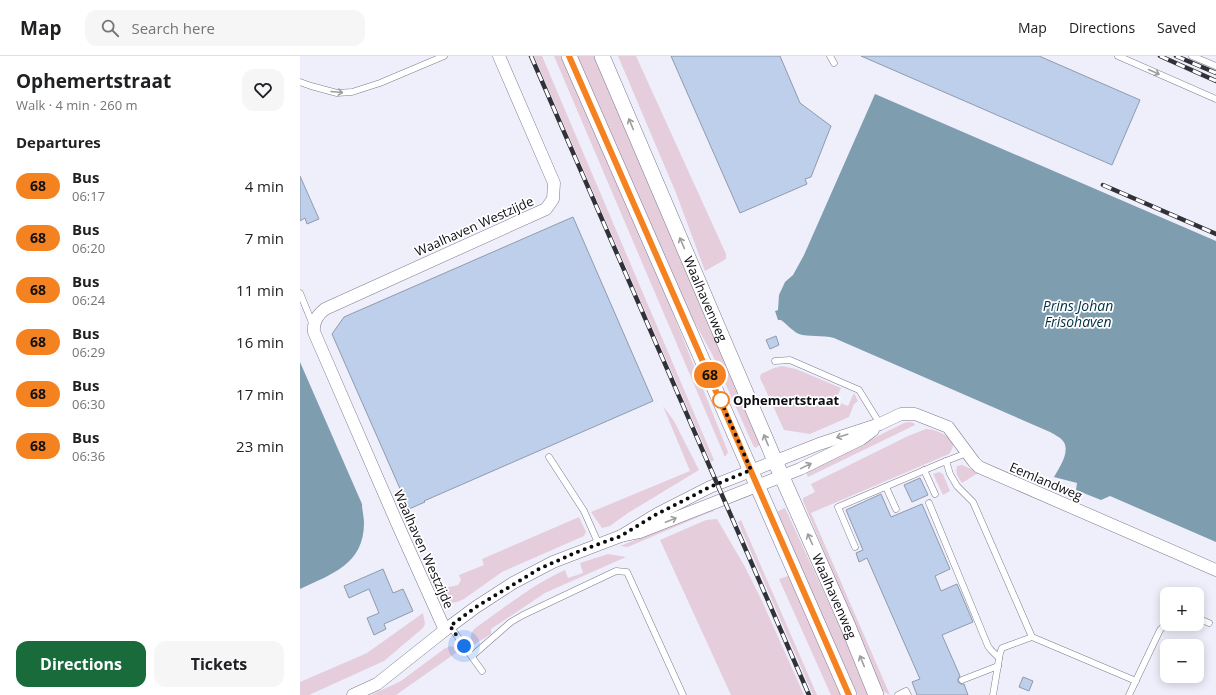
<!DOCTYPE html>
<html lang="en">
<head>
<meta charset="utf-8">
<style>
  body { margin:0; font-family:"Open Sans",sans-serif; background:#f6f6f6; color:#202124; height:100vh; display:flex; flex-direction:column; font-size:15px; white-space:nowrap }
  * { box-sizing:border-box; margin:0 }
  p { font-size:13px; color:#757577 }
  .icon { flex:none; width:22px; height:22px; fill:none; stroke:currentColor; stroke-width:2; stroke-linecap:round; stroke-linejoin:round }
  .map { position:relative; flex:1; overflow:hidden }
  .details { display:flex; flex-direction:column; background:#fff; width:300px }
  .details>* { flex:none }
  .badge { padding:0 8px; border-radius:13px; font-size:14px; line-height:26px }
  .buttons { position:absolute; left:860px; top:531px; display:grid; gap:8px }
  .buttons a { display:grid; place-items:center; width:44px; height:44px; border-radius:8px; background:#fff; box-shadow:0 2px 10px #0003; font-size:20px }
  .you { position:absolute; width:20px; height:20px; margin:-10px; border:3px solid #fff; border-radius:50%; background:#1a73e8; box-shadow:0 0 0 6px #1a73e833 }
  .map>.badge { position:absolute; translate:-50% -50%; box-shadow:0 0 0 2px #fff }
  h2 { padding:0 16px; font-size:15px; line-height:36px }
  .round { display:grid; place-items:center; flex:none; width:42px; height:42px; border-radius:12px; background:#f6f6f6 }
  .head { display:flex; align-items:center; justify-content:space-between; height:68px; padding:0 16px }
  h1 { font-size:19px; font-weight:700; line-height:30px }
  .button { display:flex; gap:8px; margin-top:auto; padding:8px 16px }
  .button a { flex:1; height:46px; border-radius:12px; background:#1a6b3c; color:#fff; font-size:16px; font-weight:700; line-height:46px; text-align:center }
  .button a+a { background:#f6f6f6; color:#202124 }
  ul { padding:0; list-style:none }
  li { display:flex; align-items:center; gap:12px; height:52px; padding:0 16px }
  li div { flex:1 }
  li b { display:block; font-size:15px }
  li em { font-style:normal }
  li .badge { min-width:44px; font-weight:700; text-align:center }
  header { display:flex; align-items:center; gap:24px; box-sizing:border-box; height:56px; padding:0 20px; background:#fff; border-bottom:1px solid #e0e0e0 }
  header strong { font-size:19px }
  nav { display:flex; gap:22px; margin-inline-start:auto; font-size:14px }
  .search { width:280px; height:36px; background:#f6f6f6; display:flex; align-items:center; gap:10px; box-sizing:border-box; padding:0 14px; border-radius:12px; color:#757577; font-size:15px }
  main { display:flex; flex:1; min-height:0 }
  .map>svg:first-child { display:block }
  .green { fill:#e5cddc }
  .water { fill:#7e9daf }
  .building { fill:#bdcfeb; stroke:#8f9aac }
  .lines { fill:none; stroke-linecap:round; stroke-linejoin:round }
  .service-casing { stroke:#7b7b8e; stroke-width:7 }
  .minor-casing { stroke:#7b7b8e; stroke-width:13 }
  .tertiary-casing { stroke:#7b7b8e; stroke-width:16 }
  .service { stroke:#fff; stroke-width:6 }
  .minor { stroke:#fff; stroke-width:12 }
  .tertiary { stroke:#fff; stroke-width:15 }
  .rail-casing { stroke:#313139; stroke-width:4.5 }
  .rail { stroke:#fff; stroke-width:3; stroke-dasharray:9; stroke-linecap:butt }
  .oneway { stroke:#9d9da0 }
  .line-casing { stroke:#fff; stroke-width:9 }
  .line { stroke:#f58220; stroke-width:6 }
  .walk { stroke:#0b0b12; stroke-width:4; stroke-dasharray:0 7.2 }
  .stop-dot { fill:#fff; stroke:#f58220; stroke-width:2 }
  .labels { text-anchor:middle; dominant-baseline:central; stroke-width:3.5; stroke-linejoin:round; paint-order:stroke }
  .street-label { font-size:13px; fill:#0b0b12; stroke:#fff }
  .stop-label { font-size:13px; font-weight:bold; fill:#0b0b12; stroke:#fff; text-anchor:start }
  .water-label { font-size:14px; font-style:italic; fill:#002e42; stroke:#fff }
</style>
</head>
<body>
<header>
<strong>Map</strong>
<div class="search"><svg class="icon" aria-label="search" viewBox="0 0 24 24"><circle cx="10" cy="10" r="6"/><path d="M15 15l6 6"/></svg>Search here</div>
<nav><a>Map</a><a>Directions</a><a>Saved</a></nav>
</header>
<main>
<section class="details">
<div class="head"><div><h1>Ophemertstraat</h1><p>Walk · 4 min · 260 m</p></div><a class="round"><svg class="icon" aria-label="heart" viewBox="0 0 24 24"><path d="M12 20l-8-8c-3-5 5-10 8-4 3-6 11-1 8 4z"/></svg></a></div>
<h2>Departures</h2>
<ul>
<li><span class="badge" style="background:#f58220;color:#111">68</span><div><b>Bus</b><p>06:17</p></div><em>4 min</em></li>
<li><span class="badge" style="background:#f58220;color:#111">68</span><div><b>Bus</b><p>06:20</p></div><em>7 min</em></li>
<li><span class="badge" style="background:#f58220;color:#111">68</span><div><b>Bus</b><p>06:24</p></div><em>11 min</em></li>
<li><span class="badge" style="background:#f58220;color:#111">68</span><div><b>Bus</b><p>06:29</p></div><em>16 min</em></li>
<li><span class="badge" style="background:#f58220;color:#111">68</span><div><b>Bus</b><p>06:30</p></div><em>17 min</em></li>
<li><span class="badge" style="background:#f58220;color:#111">68</span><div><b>Bus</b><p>06:36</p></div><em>23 min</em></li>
</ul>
<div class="button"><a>Directions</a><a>Tickets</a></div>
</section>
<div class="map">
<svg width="916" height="639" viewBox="0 0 916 639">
  <rect width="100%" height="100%" fill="#efeffc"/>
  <g class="green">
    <path d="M234,0H242L414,404L411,406Z"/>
    <path d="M254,0H262L361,227L428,396L425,401Z"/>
    <path d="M277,0H295L395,228L460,389L455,392L453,389L412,298L385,249Z"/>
    <path d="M318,0H336L426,198V203L405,215L376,137Z"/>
    <path d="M482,310L496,313L541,332L535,345L548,350L554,337L558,345L554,348L549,361L510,378L484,374L460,322L461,318L474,312Z"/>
    <path d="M363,350L374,365L399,414L328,457L310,470L302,472L291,456L390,415Z"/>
    <path d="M609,366L614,367L615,369L508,421L506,416L604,367Z"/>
    <path d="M626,373C634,373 651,379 653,389C653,392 651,395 649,398L511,457L590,639L583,635L581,632L503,445V442L515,436L511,428L608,380Z"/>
    <path d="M662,409L916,518V520L678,417L662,427C658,421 655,418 657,410Z"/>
    <path d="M639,416L643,418L650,435L643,439L633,418Z"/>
    <path d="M485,452L550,593L569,639H558L476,456Z"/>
    <path d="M413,453L414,455L403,459L330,490L327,491L320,490Z"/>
    <path d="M279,461L286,476L284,480L202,516L164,543L157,546L151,547L146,546L141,542L136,534L158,529L161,524L159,519L184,509L182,503Z"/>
    <path d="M417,463L445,511L462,545L504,639H431L360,484L406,464Z"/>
    <path d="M441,464L517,639H513L438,466Z"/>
    <path d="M308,498L326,501L245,537L191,573V578L175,588L172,589C170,582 170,579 174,573C204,552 232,529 265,514L268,522L283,517L280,507Z"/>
    <path d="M491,519L544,639H531L479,523Z"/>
    <path d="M123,557L125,568L123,572L84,605L9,639H0V626L67,597Z"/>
    <path d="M150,590L154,591L160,594L96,639H71L101,625L144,593Z"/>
  </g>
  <g class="water">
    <path d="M575,38L916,185V486L810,440L801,444L776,434L777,427L754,421C759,412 771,395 763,385C760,381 755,379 750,376L534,282C523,279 508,281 499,278C492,275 487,268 481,264H478L475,255L478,254L479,239L485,226L493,219L504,199Z"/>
    <path d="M0,306L62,448C62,454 64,461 64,467C64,508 32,518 0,533Z"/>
  </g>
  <g class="building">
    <path d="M371,0H480L500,47L531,70L511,121L505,123L507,128L440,157Z"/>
    <path d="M561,0H739L840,44L812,109Z"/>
    <path d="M0,120L19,163L7,168L5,162L0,165Z"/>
    <path d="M273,161L353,345L124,445L125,446L109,453L32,278L44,261Z"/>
    <path d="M476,280L479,289L470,293L466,284Z"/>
    <path d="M620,422L628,439L612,446L604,429Z"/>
    <path d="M581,438L591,461L622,448L650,513L635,520L641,535L657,528L673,566L642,579L660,620L658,623V626L661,628H664L668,639H617L612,626L620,623L567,502L559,506L556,497L563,494L546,454Z"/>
    <path d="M83,513L93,537L103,533L113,555L84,568L86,573L74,579L67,562L79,557L69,533L49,542L44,530Z"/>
    <path d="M723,621L733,625L729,635L719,631Z"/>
  </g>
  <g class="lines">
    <defs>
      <g id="service">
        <path d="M530,0L534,7"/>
        <path d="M818,0L916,43"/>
        <path d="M892,0L916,10"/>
        <path d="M0,26L11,30L37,37L52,36L80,27L144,0"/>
        <path d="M0,237L13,269"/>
        <path d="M475,305L490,304L559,334L580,368"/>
        <path d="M667,397L646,405L650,418L657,430L673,446L732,581"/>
        <path d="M249,401L284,455L299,489"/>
        <path d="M624,414L635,438"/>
        <path d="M586,431L596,453"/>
        <path d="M629,447L688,590L691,594L699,602"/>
        <path d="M555,491L538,451L646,405"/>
        <path d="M897,562L909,567"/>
        <path d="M150,570L182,615"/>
        <path d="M172,600L211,566L223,559L316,515L327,516L383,639"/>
        <path d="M662,624L698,610"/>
        <path d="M598,639L606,635L608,639"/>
        <path d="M693,639L700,597L702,592L732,581L836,625"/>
        <path d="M829,639L860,574L867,567"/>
      </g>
      <g id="minor">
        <path d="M321,480L357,458L410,431L519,388L580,368L601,358H615L648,371L674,406L679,411L916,514"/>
        <path d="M145,574L97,467L14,276C13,266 17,259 25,253L246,153L253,143L254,127L199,0"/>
        <path d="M53,639L77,628L145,574L176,551L213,527L253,506L321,480L340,476L500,413L561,383L573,374"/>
      </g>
      <g id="tertiary">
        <path d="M269,0L549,639"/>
        <path id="s1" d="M302,0L475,405L548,570L576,639"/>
      </g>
    </defs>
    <use href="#service" class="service-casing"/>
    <use href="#minor" class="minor-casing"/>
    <use href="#tertiary" class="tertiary-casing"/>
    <use href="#service" class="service"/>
    <use href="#minor" class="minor"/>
    <use href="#tertiary" class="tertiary"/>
    <defs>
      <g id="rail">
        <path d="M231,0L509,639"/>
        <path d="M860,0L916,25"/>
        <path d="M876,0L916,17"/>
        <path d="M803,129L916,178"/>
      </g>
    </defs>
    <use href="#rail" class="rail-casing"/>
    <use href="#rail" class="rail"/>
  </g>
  <defs><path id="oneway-shaft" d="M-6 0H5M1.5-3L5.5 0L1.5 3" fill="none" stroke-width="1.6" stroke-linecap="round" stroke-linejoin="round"/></defs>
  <g class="oneway">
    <use href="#oneway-shaft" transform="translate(854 16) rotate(24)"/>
    <use href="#oneway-shaft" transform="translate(37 36) rotate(5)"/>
    <use href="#oneway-shaft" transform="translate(331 68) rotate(-113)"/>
    <use href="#oneway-shaft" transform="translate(382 187) rotate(-113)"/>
    <use href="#oneway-shaft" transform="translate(542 380) rotate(163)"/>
    <use href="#oneway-shaft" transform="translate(466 384) rotate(-113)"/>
    <use href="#oneway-shaft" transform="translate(506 410) rotate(-26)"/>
    <use href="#oneway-shaft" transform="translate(371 464) rotate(-22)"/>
    <use href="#oneway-shaft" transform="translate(510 483) rotate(-114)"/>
    <use href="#oneway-shaft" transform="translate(562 605) rotate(-112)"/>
  </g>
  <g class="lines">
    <defs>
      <path id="line" d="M269,0L549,639"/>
    </defs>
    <use href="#line" class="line-casing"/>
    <use href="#line" class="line"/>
    <path class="walk" d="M164,590L150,570L176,551L239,513L277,496L321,480L357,458L410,431L451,414L420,343L421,344"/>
  </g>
  <circle class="stop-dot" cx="421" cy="344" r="8"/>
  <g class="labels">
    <g class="street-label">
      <text transform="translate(174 170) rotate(-24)">Waalhaven Westzijde</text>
      <text stroke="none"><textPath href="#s1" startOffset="264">Waalhavenweg</textPath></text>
      <text transform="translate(746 425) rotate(23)">Eemlandweg</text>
      <text transform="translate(124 493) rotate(66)">Waalhaven Westzijde</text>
      <text stroke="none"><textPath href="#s1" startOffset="588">Waalhavenweg</textPath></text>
    </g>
    <g class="stop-label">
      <text x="433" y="344">Ophemertstraat</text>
    </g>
    <g class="water-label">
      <text x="778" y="249">Prins Johan<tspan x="778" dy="16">Frisohaven</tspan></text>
    </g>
  </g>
</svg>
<div class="buttons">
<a>+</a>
<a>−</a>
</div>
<div class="you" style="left:164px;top:590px"></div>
<b class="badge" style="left:410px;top:319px;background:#f58220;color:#111">68</b>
</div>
</main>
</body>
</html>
